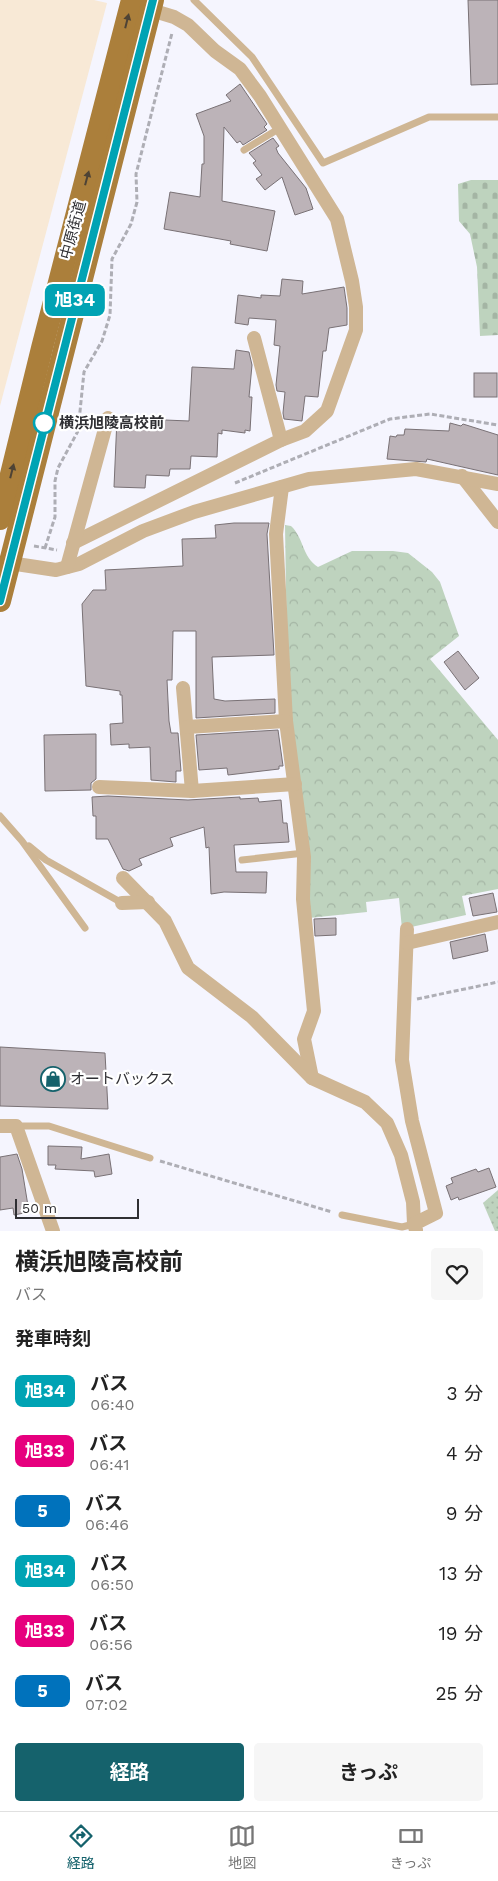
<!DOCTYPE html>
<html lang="ja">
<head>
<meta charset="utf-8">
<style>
  body { margin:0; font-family:"Work Sans","Noto Sans JP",sans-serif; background:#f6f6f6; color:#222; height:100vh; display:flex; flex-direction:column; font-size:19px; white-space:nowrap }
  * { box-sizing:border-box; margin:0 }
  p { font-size:16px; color:#767676 }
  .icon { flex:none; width:28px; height:28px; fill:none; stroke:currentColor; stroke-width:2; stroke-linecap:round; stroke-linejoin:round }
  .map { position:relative; height:1231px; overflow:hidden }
  .side { display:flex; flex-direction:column; background:#fff; flex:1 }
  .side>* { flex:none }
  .badge { padding:0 10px; border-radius:8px; font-size:18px; line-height:32px }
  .scale { position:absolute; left:15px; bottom:12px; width:124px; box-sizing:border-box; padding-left:5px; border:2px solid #2f2f33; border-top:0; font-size:14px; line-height:18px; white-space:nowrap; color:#2f2f33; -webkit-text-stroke:4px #fff; paint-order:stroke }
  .map>.badge { position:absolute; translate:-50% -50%; box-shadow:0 0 0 2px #fff }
  h2 { padding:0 15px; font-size:19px; line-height:45px }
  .round { display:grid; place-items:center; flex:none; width:52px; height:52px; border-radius:5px; background:#f6f6f6 }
  .head { display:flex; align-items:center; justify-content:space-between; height:85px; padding:0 15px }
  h1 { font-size:24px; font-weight:700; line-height:38px }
  .button { display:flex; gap:10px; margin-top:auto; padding:10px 15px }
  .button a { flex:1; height:58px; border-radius:5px; background:#15626c; color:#fff; font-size:20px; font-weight:700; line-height:58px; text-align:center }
  .button a+a { background:#f6f6f6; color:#222 }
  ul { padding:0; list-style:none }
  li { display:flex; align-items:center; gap:15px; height:60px; padding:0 15px }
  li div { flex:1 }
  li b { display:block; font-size:19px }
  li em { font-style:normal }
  li .badge { min-width:55px; font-weight:700; text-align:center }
  .tabs { display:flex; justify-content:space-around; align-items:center; height:70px; border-top:1px solid #e0e0e0; background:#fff; font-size:14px; color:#767676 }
  .tabs a { display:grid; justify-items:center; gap:2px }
  .tabs .selected { color:#15626c }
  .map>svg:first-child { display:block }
  .education { fill:#f8e9d6 }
  .grass { fill:url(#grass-dots) }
  .forest { fill:url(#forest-crowns) }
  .cemetery { fill:url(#cemetery-stones) }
  .building { fill:#bcb3b8; stroke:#797175 }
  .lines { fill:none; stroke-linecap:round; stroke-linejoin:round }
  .path { stroke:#aeaeb5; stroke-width:3; stroke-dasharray:5 2.5; stroke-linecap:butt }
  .lane { stroke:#cfb694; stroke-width:7 }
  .street { stroke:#cfb694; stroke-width:14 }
  .primary { stroke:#ab7f3b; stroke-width:22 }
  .oneway { fill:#4e4335 }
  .line-casing { stroke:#fff; stroke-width:11 }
  .line { stroke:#00a3b4; stroke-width:8 }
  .stop-dot { fill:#fff; stroke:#00a3b4; stroke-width:2.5 }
  .labels { text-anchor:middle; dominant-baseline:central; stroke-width:4.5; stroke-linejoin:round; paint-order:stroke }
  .street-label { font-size:15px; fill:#2f2f33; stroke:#fff }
  .stop-label { font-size:15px; font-weight:bold; fill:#2f2f33; stroke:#fff; text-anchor:start }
  .poi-label { font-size:15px; fill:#2f2f33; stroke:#fff; text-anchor:start }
</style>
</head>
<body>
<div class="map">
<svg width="498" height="1231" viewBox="0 0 498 1231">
  <defs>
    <pattern id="grass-dots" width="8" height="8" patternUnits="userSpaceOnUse" patternTransform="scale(1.25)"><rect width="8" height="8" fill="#bed3be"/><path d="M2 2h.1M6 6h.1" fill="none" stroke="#a4b5a4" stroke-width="1.8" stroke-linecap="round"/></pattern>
    <pattern id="forest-crowns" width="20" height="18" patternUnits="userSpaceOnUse" patternTransform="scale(1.25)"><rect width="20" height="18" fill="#bed3be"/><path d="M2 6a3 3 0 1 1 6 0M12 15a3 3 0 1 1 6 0" fill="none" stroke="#a4b5a4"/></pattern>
    <pattern id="cemetery-stones" width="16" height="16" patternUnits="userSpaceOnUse" patternTransform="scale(1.25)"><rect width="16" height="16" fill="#bed3be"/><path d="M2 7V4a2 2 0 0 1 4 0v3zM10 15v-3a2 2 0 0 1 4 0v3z" fill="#a4b5a4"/></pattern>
  </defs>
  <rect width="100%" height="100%" fill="#f5f5fe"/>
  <path class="education" d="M0,0H94L107,3L0,406Z"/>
  <path class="grass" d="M498,1190V1231H495L483,1203Z"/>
  <path class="forest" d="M285,525L291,526C304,538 302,557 318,567L352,551H393L408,553L432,572L440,582L459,636L430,659L498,740V889L462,896L466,915L402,929L399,898L366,902L367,912L309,918L288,721Z"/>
  <path class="cemetery" d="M471,180H498V335L480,336L477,267L470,234L459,221L458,184Z"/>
  <g class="building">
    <path d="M468,0H498V84L471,85Z"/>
    <path d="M240,84L267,124L264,127L267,130L243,145L240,141L237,143L224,127L222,201L275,211L267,251L230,244L231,241L164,229L170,192L200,197L202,164H204V136L196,114L231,101L226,95Z"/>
    <path d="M273,138L279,146L276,148L278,153L306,188L313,209L295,215L282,177L265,190L256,179L262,175L253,163L256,161L249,153Z"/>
    <path d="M282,279L303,281L302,294L344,287L347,308V325L329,328L326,351H323L318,397L305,396L302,421L284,419L283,413L285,392L277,391L276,385L280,346L274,345L276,320L249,318L248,325L235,323L238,295L261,298V295L280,296Z"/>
    <path d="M236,350L249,352L252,365L249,397H252L250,431L245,430V433L222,430V434L218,433L217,457L191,456L190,469H170L169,476L146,475L145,488L114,487L117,418L189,421L192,367L234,369Z"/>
    <rect x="474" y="373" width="23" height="24"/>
    <path d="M450,423L461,426L463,424L498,435V475L427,459L426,462L387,459L390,436L396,437L397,435H404L405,429L449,431Z"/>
    <path d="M234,523H269L267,534L274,655L212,657L214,699L225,701L275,699V713L196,718V631H173L172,680H167L169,721L171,733H178L181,771H176V782L151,780L150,747L129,748V744L111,745L110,724L123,723L122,695H120V691L86,686L82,604L93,590H106L105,570L183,566L182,539L216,538L215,525Z"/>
    <path d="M458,651L479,678L465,690L444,662Z"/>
    <path d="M278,730L283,766H279V769L228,775L227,768L199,770L196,735Z"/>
    <path d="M96,734V779L91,783V790L45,791L44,735Z"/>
    <path d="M108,796L188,800L240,797V799L258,798L259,802L281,800L283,823H287L289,842L234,845L236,872H267L266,893L224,892L211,894L209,847L206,848L204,827L170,838L173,846L139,859L142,865L129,871L123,869L108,839H96V816H93L92,797Z"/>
    <path d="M493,893L497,912L473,916L469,898Z"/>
    <path d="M336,918V935L315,936L314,919Z"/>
    <path d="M485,934L488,951L453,959L450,942Z"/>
    <path d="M0,1047L105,1053L108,1109L0,1106Z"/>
    <path d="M48,1146L82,1147L81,1159L109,1154L112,1174L95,1177L94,1171L55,1169L56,1165H48Z"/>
    <path d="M17,1154L22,1169L29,1212L14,1215L13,1208L0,1210V1157Z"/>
    <path d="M489,1168L496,1187L459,1200L458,1197L451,1200L446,1186L453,1183L451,1178L476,1169L478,1172Z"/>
  </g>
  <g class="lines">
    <g class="path">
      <path d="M235,483L390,419L430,414L498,425"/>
      <path d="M34,546L57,550"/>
      <path d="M45,548L55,517V481L58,468L78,431L84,372L102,341L110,315L112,259L131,224L137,202L136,174L172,33"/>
      <path d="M417,999L498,982"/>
      <path d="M160,1161L332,1212"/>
    </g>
    <g class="lane">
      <path d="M194,0L252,57L323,163L429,117H498"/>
      <path d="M244,150L280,128"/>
      <path d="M0,816L22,841L85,928"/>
      <path d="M29,846L46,860L122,903"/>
      <path d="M242,860L304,853"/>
      <path d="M16,1126H49L150,1158"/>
      <path d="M342,1215L402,1227L414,1224"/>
    </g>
    <g class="street">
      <path d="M151,10L174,17L188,25L215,51L240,69L260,96L337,219L352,281L356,307V330L327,411L305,431L281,440"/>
      <path d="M462,476L498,522"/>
      <path d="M282,487L276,534L286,721L304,857L303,899L314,1011L304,1039L312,1078"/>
      <path d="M73,543L281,440L254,338"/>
      <path d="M3,562L56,570L79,564L143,531L194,512L309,479L416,469L498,484"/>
      <path d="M67,567L108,418"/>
      <path d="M183,688L192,791"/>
      <path d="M187,727L286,721"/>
      <path d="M99,787L192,791L295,784"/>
      <path d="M123,878L165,921L188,968L252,1017L312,1078L365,1102L387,1123L401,1155L413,1202L414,1224"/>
      <path d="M122,903L148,902"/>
      <path d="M407,929L402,1060L412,1121L436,1213L414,1224L416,1230"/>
      <path d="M407,943L498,922"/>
      <path d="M0,1126H16L53,1231"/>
    </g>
    <g class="primary">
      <path d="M0,519L42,348L132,0"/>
      <path d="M0,601L153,0"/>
    </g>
  </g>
  <defs><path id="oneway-solid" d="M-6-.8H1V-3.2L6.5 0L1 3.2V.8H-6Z" transform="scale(1.25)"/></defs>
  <g class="oneway">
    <use href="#oneway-solid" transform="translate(127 21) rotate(-76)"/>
    <use href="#oneway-solid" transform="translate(87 178) rotate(-75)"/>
    <use href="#oneway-solid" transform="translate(12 471) rotate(-76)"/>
  </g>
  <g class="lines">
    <defs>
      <path id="line" d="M0,601L153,0"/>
    </defs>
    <use href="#line" class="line-casing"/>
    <use href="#line" class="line"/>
  </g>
  <defs>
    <symbol id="shop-ring" viewBox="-11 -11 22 22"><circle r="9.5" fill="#fff" stroke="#15626c" stroke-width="1.5"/><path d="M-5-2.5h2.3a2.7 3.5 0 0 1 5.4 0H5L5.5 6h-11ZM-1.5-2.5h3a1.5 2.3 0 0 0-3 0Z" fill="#15626c"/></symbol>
  </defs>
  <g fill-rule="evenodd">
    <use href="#shop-ring" x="39" y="1065" width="28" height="28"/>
  </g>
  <circle class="stop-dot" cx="44" cy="423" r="10"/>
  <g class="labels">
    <g class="street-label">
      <text transform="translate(73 230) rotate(-75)">中原街道</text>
    </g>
    <g class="stop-label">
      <text x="59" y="423">横浜旭陵高校前</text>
    </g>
    <g class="poi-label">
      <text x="70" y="1079">オートバックス</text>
    </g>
  </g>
</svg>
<div class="scale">50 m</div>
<b class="badge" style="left:75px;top:300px;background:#00a3b4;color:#fff">旭34</b>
</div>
<section class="side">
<div class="head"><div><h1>横浜旭陵高校前</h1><p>バス</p></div><a class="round"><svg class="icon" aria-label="heart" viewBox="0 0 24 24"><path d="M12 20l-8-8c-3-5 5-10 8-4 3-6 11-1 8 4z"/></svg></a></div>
<h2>発車時刻</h2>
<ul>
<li><span class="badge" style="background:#00a3b4;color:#fff">旭34</span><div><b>バス</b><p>06:40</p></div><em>3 分</em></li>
<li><span class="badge" style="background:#e6007e;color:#fff">旭33</span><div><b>バス</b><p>06:41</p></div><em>4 分</em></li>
<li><span class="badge" style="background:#0072bc;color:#fff">5</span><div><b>バス</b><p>06:46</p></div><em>9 分</em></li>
<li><span class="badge" style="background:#00a3b4;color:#fff">旭34</span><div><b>バス</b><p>06:50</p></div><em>13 分</em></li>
<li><span class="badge" style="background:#e6007e;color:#fff">旭33</span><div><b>バス</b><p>06:56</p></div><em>19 分</em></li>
<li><span class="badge" style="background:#0072bc;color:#fff">5</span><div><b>バス</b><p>07:02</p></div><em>25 分</em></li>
</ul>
<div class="button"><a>経路</a><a>きっぷ</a></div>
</section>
<nav class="tabs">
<a class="selected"><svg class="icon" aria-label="directions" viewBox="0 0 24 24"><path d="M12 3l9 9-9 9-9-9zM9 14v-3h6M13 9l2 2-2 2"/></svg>経路</a>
<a><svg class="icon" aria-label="map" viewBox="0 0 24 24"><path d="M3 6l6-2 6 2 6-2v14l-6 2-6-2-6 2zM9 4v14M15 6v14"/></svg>地図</a>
<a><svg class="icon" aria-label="tickets" viewBox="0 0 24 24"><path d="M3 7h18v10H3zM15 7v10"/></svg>きっぷ</a>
</nav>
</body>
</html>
